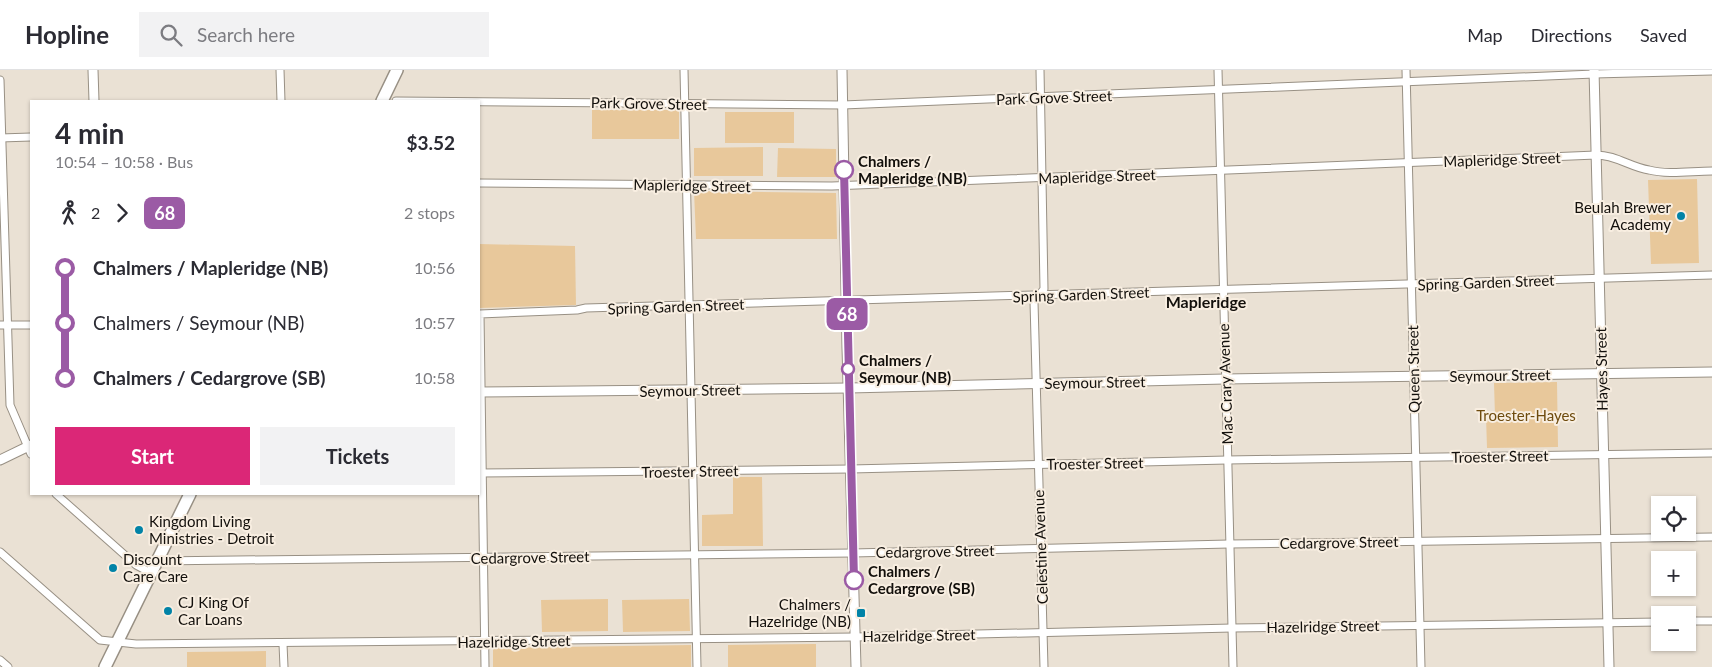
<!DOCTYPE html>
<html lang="en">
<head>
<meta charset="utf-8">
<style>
  body { margin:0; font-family:Lato,sans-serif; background:#f2f2f3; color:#2b2b33; height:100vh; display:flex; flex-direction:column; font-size:19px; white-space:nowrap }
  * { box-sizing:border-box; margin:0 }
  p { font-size:16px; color:#7c7c81 }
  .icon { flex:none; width:28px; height:28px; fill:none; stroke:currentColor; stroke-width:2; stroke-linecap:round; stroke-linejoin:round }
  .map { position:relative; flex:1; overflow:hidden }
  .side { position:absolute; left:30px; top:30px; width:450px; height:395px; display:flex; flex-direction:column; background:#fff; border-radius:0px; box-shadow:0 1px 4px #0004 }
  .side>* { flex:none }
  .badge { padding:0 10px; border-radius:8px; font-size:18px; line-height:32px }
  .tools { position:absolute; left:1651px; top:426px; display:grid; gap:10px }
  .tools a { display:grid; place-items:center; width:45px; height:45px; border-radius:0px; background:#fff; box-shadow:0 1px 4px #0004; font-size:25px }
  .map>.badge { position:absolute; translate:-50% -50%; box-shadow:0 0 0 2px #fff }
  .legs { display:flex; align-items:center; gap:8px; height:55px; padding:0 25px; font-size:16px }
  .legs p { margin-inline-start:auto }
  .head { display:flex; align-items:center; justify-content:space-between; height:85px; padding:0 25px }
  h1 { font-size:28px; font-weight:700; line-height:38px }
  .button { display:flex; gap:10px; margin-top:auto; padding:10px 25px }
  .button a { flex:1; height:58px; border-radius:0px; background:#db2777; color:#fff; font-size:20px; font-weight:700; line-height:58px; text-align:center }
  .button a+a { background:#f2f2f3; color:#2b2b33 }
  ul { padding:0 25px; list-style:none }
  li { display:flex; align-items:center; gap:18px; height:55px; font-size:19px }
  li i { display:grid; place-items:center; width:8px; height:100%; margin:0 6px; background:currentColor }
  li i::after { content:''; width:12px; height:12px; margin:-6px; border:4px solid; border-radius:50%; background:#fff }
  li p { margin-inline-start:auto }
  li:first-child i { background:linear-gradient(#0000 50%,currentColor 0) }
  li:last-child i { background:linear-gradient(currentColor 50%,#0000 0) }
  header { display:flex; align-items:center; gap:30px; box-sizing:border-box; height:70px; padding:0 25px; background:#fff; border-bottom:1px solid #e1e1e2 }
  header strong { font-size:24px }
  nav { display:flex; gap:28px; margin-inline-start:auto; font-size:18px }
  .search { width:350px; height:45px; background:#f2f2f3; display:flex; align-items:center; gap:12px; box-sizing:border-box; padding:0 18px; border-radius:0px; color:#7c7c81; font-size:19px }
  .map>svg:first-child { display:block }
  .green { fill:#e8c89b }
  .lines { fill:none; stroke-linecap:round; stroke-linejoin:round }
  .minor-casing { stroke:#989084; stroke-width:9 }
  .tertiary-casing { stroke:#989084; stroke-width:11 }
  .primary-casing { stroke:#989084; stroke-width:14 }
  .minor { stroke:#fff; stroke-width:7 }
  .tertiary { stroke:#fff; stroke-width:9 }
  .primary { stroke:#fff; stroke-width:11 }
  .line-1-casing { stroke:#fff; stroke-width:11 }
  .line-1 { stroke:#9b5ba5; stroke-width:8 }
  .stop-1-dot { fill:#fff; stroke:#9b5ba5; stroke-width:2.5 }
  .poi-dot { fill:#0183a7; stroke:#f8eee1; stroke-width:2 }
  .labels { text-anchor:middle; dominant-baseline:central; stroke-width:4; stroke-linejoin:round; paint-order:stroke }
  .street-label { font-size:15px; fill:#13100c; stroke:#f8eee1 }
  .stop-label { font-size:15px; font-weight:bold; fill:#13100c; stroke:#f8eee1; text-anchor:start }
  .poi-label { font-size:15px; fill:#13100c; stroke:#f8eee1; text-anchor:start }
  .park-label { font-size:15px; fill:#6e4b0e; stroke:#f8eee1 }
  .neighbourhood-label { font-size:16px; font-weight:bold; fill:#13100c; stroke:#f8eee1 }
</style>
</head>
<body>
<header>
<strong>Hopline</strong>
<div class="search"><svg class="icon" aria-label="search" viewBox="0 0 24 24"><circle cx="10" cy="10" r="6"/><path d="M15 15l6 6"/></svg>Search here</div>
<nav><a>Map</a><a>Directions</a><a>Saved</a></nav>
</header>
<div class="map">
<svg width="1712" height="597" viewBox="0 0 1712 597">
  <rect width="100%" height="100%" fill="#eae1d4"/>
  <g class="green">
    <rect x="592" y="40" width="87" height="29"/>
    <rect x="725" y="42" width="69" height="31"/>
    <path d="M763,77V106H694V78Z"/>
    <path d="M778,78L836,79V107H777Z"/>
    <path d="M1697,109L1699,193L1651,194L1648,110Z"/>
    <path d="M694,121L836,123L837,169H696Z"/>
    <path d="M479,174L575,176L576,235L479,238Z"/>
    <path d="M1557,312L1558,377L1487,378L1486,346H1495L1494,313Z"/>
    <path d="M733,407H762L763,476H702V445L733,444Z"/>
    <path d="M608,529V561L542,562L541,530Z"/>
    <path d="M689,529L690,561L623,562L622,530Z"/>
    <path d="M816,574V597H728V575Z"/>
    <path d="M691,575V597H493V579L495,578Z"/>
    <path d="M266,581V597H187V582Z"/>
  </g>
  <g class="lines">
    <defs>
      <g id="minor">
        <path d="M280,0L281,31"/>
        <path d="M684,0L697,597"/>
        <path d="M1040,0L1044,219L1034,232L1044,597"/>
        <path d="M1218,0L1233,597"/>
        <path d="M1406,0L1421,597"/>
        <path d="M0,10L10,335L31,384"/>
        <path d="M396,31L843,35L1594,4L1712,1"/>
        <path d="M0,68L31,67"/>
        <path d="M479,113L832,116L1596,85C1616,85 1630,97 1649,100C1669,105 1691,101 1712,101"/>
        <path d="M0,255H31"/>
        <path d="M479,403L851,399L1227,390L1712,383"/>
        <path d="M56,424L136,495L151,503"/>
        <path d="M0,482L100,570L136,574L855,567L1232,558L1660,552"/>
        <path d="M157,491L853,483L1229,474L1712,467"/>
        <path d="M1688,551H1712"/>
        <path d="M283,574L284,597"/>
        <path d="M0,590L8,597"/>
        <path d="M485,597L480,244L577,240L586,238L1712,205"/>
      </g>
      <g id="tertiary">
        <path d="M93,0L94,31"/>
        <path d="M842,0L847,278L856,597"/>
        <path d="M1594,0L1609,597"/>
        <path d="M479,322L849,318L1225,309L1712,302"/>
        <path d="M0,390L31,375"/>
      </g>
      <g id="primary">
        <path d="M382,31L397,0"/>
        <path d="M105,597L190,424"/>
      </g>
    </defs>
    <use href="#minor" class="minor-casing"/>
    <use href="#tertiary" class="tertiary-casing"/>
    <use href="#primary" class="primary-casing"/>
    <use href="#minor" class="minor"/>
    <use href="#tertiary" class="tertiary"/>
    <use href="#primary" class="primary"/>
  </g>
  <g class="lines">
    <defs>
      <path id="line-1" d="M844,100L854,510"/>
    </defs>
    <use href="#line-1" class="line-1-casing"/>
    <use href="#line-1" class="line-1"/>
  </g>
  <g class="stop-1-dot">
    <circle cx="844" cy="100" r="9"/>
    <circle cx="848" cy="299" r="6"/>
    <circle cx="854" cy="510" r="9"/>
  </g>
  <g class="poi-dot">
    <circle cx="1681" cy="146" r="5"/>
    <circle cx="139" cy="460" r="5"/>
    <circle cx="113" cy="498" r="5"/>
    <circle cx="168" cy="541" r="5"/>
    <rect x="856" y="538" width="10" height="10" rx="2.5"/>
  </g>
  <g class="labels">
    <g class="street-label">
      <text transform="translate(1054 27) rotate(-2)">Park Grove Street</text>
      <text transform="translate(649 33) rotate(1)">Park Grove Street</text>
      <text transform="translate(1502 89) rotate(-2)">Mapleridge Street</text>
      <text transform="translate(1097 106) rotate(-2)">Mapleridge Street</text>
      <text transform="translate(692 115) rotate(1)">Mapleridge Street</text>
      <text transform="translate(1486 212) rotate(-2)">Spring Garden Street</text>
      <text transform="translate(1081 224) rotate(-2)">Spring Garden Street</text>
      <text transform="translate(676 236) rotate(-2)">Spring Garden Street</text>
      <text transform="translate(1413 299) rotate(-91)">Queen Street</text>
      <text transform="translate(1601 299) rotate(-91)">Hayes Street</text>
      <text transform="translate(1500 305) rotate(-1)">Seymour Street</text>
      <text transform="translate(1095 312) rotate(-1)">Seymour Street</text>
      <text transform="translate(1225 314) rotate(-92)">Mac Crary Avenue</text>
      <text transform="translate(690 320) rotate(-1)">Seymour Street</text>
      <text transform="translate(1500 386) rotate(-1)">Troester Street</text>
      <text transform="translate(1095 393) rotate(-1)">Troester Street</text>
      <text transform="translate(690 401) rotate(-1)">Troester Street</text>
      <text transform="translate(1339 472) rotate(-1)">Cedargrove Street</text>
      <text transform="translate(1040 477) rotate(-92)">Celestine Avenue</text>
      <text transform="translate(935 481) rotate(-1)">Cedargrove Street</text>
      <text transform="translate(530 487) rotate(-1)">Cedargrove Street</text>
      <text transform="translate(1323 556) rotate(-1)">Hazelridge Street</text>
      <text transform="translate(919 565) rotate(-1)">Hazelridge Street</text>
      <text transform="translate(514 571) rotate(-1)">Hazelridge Street</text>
    </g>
    <g class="stop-label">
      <text x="858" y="91">Chalmers /<tspan x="858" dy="17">Mapleridge (NB)</tspan></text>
      <text x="859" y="290">Chalmers /<tspan x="859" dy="17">Seymour (NB)</tspan></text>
      <text x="868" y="501">Chalmers /<tspan x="868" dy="17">Cedargrove (SB)</tspan></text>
    </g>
    <g class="poi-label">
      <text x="1671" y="137" text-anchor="end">Beulah Brewer<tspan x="1671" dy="17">Academy</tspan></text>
      <text x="149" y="451">Kingdom Living<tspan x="149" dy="17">Ministries - Detroit</tspan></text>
      <text x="123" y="489">Discount<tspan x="123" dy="17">Care Care</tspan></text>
      <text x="178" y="532">CJ King Of<tspan x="178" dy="17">Car Loans</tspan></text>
      <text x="851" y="534" text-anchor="end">Chalmers /<tspan x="851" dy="17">Hazelridge (NB)</tspan></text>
    </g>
    <g class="park-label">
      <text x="1526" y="345">Troester-Hayes</text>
    </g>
    <g class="neighbourhood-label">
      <text x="1206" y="231">Mapleridge</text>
    </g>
  </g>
</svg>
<div class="tools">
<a><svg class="icon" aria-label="locate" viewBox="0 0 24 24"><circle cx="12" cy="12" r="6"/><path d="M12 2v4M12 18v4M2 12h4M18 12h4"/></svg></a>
<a>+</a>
<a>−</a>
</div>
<b class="badge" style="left:847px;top:244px;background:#9b5ba5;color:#fff">68</b>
<section class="side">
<div class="head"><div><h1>4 min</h1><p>10:54 – 10:58 · Bus</p></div><b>$3.52</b></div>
<div class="legs"><svg class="icon" aria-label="walk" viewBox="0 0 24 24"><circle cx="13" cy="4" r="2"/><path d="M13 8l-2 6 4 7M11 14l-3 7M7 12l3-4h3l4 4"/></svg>2<svg class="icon" aria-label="forward" viewBox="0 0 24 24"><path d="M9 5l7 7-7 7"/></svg><b class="badge" style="background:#9b5ba5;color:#fff">68</b><p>2 stops</p></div>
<ul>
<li><i style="color:#9b5ba5"></i><b>Chalmers / Mapleridge (NB)</b><p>10:56</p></li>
<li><i style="color:#9b5ba5"></i><span>Chalmers / Seymour (NB)</span><p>10:57</p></li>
<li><i style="color:#9b5ba5"></i><b>Chalmers / Cedargrove (SB)</b><p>10:58</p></li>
</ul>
<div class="button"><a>Start</a><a>Tickets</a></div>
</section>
</div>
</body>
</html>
